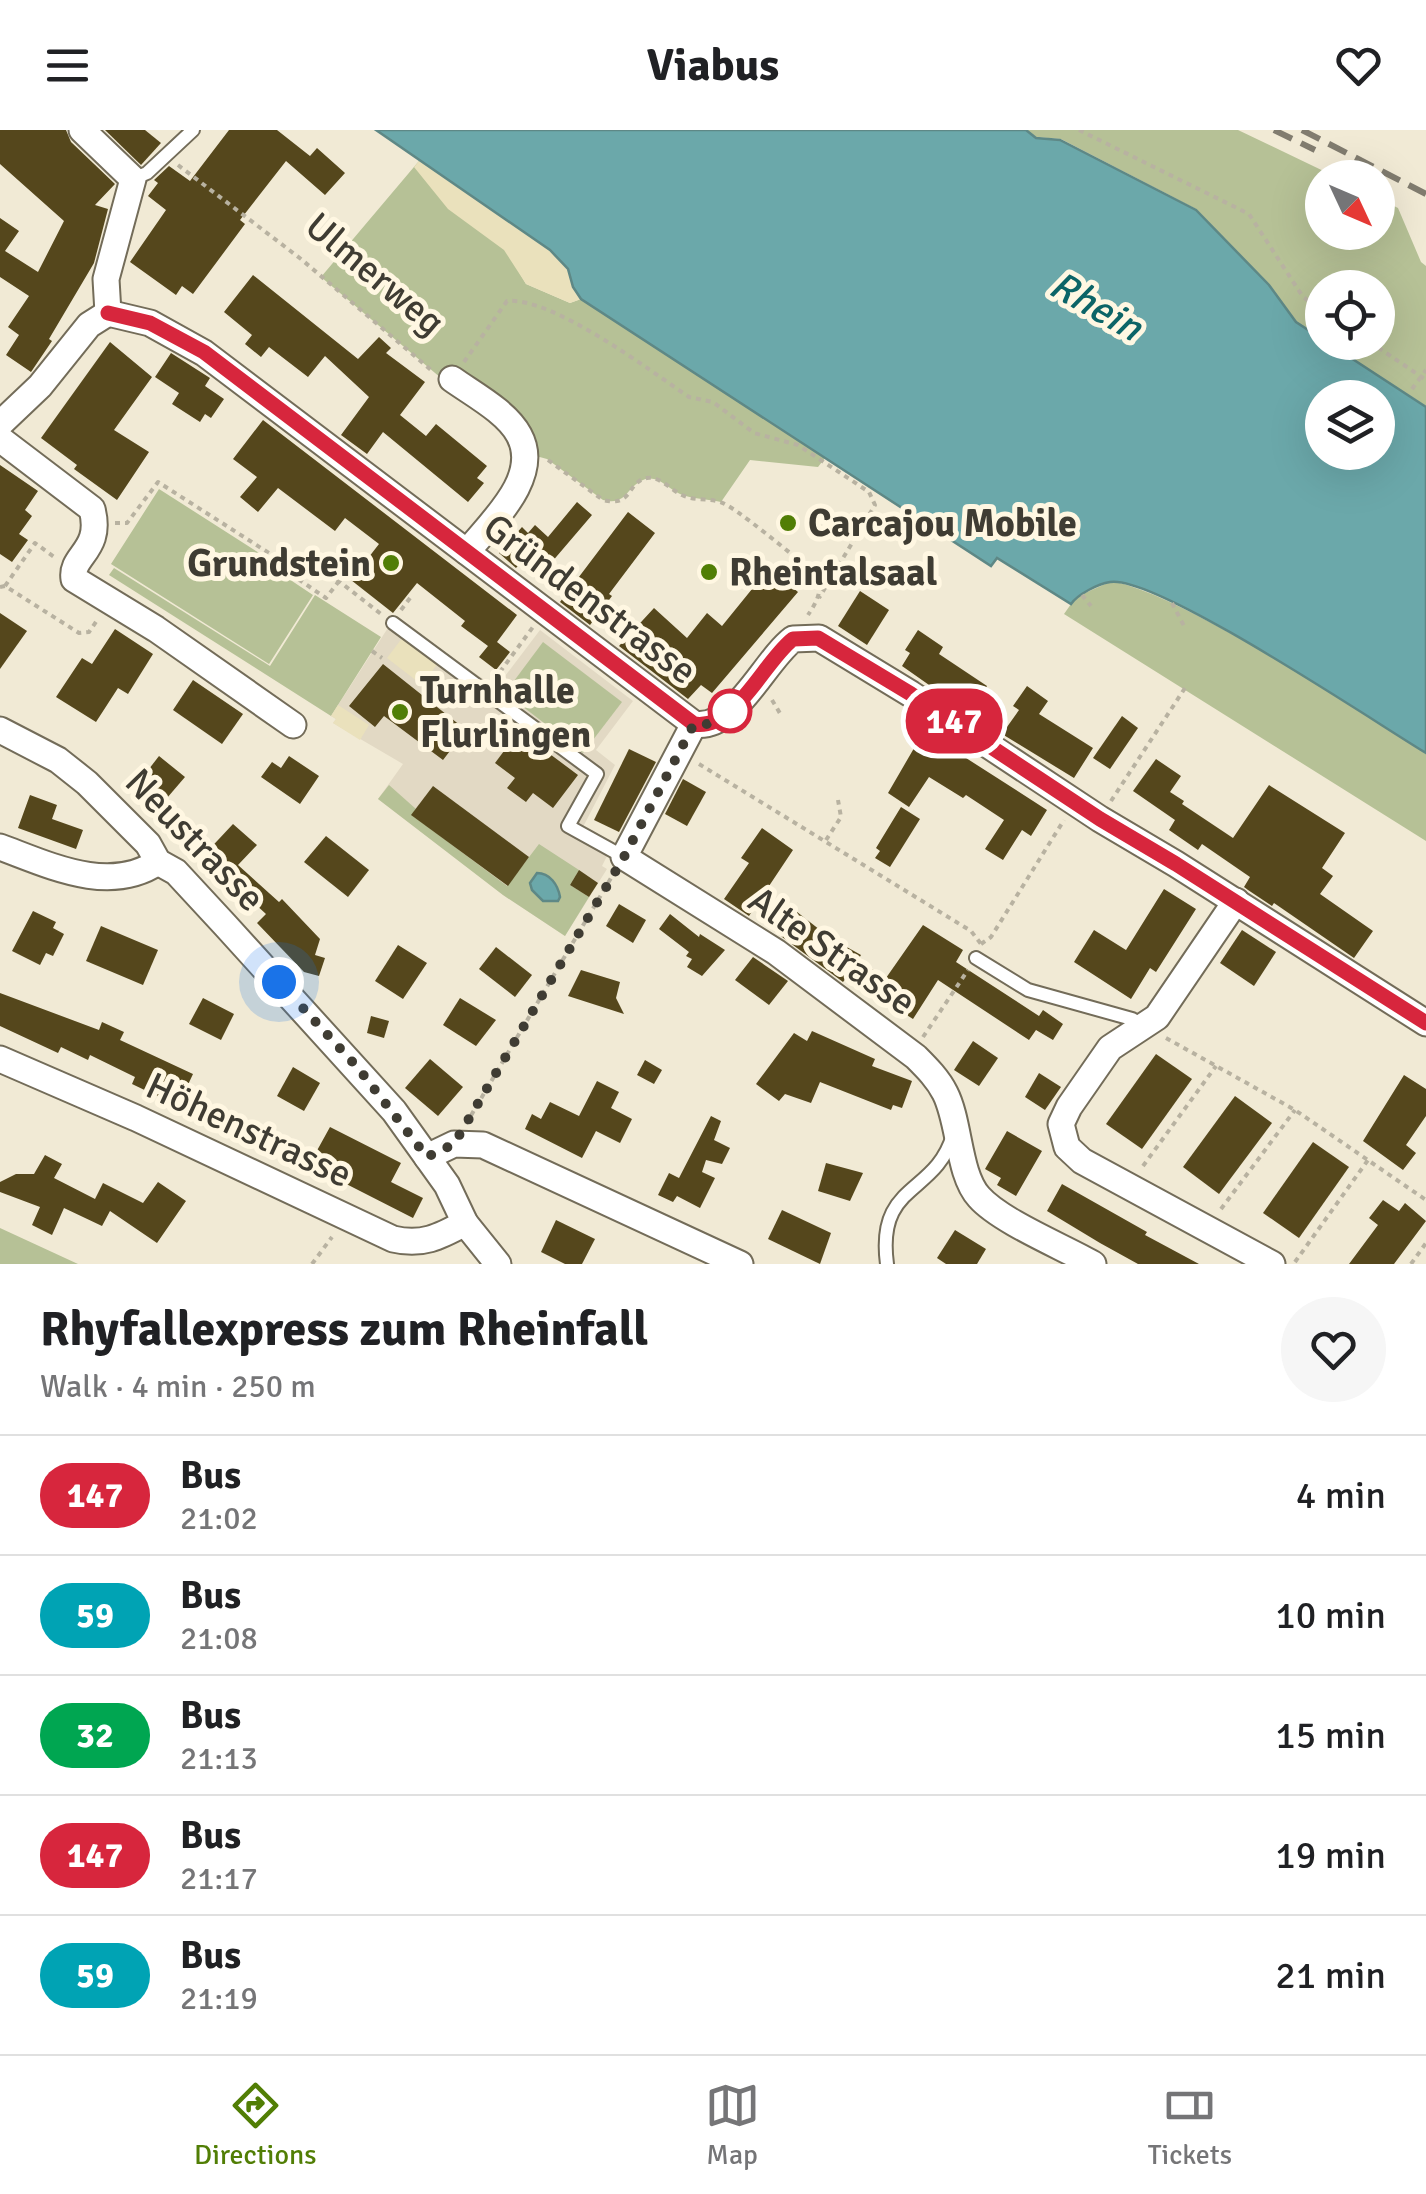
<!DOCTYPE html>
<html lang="en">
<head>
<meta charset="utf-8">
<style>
  body { margin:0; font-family:Signika,sans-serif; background:#f6f6f6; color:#202124; height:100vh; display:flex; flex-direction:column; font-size:38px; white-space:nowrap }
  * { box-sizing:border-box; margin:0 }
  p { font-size:32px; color:#757577 }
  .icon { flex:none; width:55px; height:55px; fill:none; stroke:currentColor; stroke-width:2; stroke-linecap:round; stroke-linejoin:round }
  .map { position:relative; height:1134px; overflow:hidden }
  .panel { display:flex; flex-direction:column; background:#fff; flex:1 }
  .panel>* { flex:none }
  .badge { padding:0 20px; border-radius:32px; font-size:35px; line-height:65px }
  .needle { width:65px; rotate:134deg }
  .buttons { position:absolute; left:1305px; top:30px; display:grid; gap:20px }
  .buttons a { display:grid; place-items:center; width:90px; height:90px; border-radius:50%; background:#fff; box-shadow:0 10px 40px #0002; font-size:50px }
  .you { position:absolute; width:50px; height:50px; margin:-25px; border:8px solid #fff; border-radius:50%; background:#1a73e8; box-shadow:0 0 0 15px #1a73e833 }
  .map>.badge { position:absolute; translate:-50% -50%; box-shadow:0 0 0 5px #fff }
  .round { display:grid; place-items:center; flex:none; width:105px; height:105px; border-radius:52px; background:#f6f6f6 }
  .head { display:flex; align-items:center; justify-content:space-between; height:170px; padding:0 40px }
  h1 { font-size:48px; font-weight:700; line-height:75px }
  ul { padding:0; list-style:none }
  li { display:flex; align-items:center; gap:30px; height:120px; padding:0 40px; border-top:2px solid #e0e0e0 }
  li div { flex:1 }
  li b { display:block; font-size:38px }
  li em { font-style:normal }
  li .badge { min-width:110px; font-weight:700; text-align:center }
  header { display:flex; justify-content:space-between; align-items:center; height:130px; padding:0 40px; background:#fff; font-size:45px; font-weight:700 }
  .tab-bar { display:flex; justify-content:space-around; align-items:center; height:140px; border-top:2px solid #e0e0e0; background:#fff; font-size:28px; color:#757577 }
  .tab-bar a { display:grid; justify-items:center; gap:5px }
  .tab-bar .on { color:#517e05 }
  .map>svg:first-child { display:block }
  .education { fill:#e2d9c4 }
  .green { fill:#b6c196 }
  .sand { fill:#eae1bc }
  .water { fill:#6ba8aa; stroke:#5e8886; stroke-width:2.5; fill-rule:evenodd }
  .building { fill:#55471c }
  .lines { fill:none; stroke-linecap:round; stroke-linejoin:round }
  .service-casing { stroke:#736c59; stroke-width:16 }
  .minor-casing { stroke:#736c59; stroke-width:29 }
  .path { stroke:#b8b2a1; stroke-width:4; stroke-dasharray:5 5; stroke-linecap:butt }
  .service { stroke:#fff; stroke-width:12 }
  .minor { stroke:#fff; stroke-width:25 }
  .rail { stroke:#817c6f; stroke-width:6; stroke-dasharray:20 10; stroke-linecap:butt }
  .line-casing { stroke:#fff; stroke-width:22 }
  .line { stroke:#d7263d; stroke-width:15 }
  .walk { stroke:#3f3c33; stroke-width:10; stroke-dasharray:0 18 }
  .poi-dot { fill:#517e05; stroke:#fff7e2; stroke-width:4 }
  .stop-dot { fill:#fff; stroke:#d7263d; stroke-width:5 }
  .labels { text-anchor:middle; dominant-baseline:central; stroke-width:10; stroke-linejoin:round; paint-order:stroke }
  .street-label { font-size:38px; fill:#3f3c33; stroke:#fff7e2 }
  .poi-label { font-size:38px; font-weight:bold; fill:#3f3c33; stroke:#fff7e2; text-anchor:start }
  .water-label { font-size:40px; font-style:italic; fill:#0c6467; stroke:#fff7e2 }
</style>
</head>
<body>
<header><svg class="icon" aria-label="menu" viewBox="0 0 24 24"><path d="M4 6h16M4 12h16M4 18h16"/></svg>Viabus<svg class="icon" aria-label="heart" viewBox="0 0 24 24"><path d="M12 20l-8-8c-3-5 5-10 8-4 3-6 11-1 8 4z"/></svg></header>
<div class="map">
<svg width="1426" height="1134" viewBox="0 0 1426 1134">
  <rect width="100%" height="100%" fill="#f1ead5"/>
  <path class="education" d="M395,487L496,558L540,500L633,571L596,620L615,635L583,697L614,712L602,736L607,739L565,806L503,765L378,669L403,634L333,593L336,589L331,586Z"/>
  <g class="green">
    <path d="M1026,0H1238L1336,47L1322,48V102H1378V68L1398,78L1421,132L1426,136V276L1328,213L1378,212V158H1322V209L1297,192L1269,155L1196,79L1061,9L1036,7Z"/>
    <path d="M419,31L476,68L526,154L570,173L581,169L825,328L818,337L750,330L721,372C708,369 692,369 680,364C668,359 658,344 643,350C625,358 627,376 603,370L547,329L525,323L519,305L441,248L321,147Z"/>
    <path d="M159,359L289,442L292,451L313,465L269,534L111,434Z"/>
    <path d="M114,438L270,536L315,465L381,507L331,586L109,445Z"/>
    <path d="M1112,451C1150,460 1185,479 1219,497C1290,535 1358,580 1426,623V711L1064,484L1076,467Z"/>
    <path d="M543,512L622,572L583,623L505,563Z"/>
    <path d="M389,655L416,679L412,685L507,756L539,714L579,740L570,755L589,767L565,806L503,765L378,669Z"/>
    <path d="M0,1098L78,1134H0Z"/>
  </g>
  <g class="sand">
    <path d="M419,31C451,51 553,112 568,140C573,149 574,159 581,169L570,173L526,154L504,120L448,79L414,37Z"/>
    <path d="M403,507L438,533L422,555L387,528Z"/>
    <path d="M338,575L369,595L360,610L333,593L336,589L331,586Z"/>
  </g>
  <g class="water">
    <path d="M376,0H1026L1036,8L1060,10L1196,80L1269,155L1296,192L1322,209V212L1328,213L1426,277V623C1376,593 1155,444 1110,452C1098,454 1078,464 1071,474L997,428L991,436L581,169L573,157L568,139L550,120ZM1322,268H1378V322H1322Z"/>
    <path d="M537,743C550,743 558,755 560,767L558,771H543L532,760L530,753Z"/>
  </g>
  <g class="building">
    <path d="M0,0H66L71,12L115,54L95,75L108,79L94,133L49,209L52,211L31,242L6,225L19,205L8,197L29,166L0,147V88L19,101L5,121L38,142L64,91L0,34Z"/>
    <path d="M105,0H145L161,13L141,35Z"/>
    <path d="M229,0H277L310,26L317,18L345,43L325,65L286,31L240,90L245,94L193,164L182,156L176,165L130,132L166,80L148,66L158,53L154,50L169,36L190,51Z"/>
    <path d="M253,145L358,229L379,207L391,218L386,223L425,252L400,285L426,306L436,294L487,336L477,348L484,353L468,372L383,302L367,324L341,305L369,267L325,226L308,247L269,217L261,227L245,214L252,205L224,182Z"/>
    <path d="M110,212L152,247L114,300L149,322L117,370L74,339L77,335L41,308Z"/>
    <path d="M171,223L210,248L205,256L224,269L211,288L205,284L200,292L172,274L179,263L155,247Z"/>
    <path d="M263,290L517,485L497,512L510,522L496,540L479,527L488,516L461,496L465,491L417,453L393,483L351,450L379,414L345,388L335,401L278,358L258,382L240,367L257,347L233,329Z"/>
    <path d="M0,335L38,361L25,380L32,386L19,404L28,410L12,432L0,424Z"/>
    <path d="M577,372L592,385L551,433L545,428L538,436L527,425L516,438L499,423L522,397L528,403L535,395L548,407Z"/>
    <path d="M628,382L655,403L609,464L612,466L590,495L560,472Z"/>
    <path d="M769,438L798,462L712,563L701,555L688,569L619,516L654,478L687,508L707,483L722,496Z"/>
    <path d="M860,461L889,480L867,515L838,496Z"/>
    <path d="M0,483L27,501L0,539Z"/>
    <path d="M115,499L153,524L128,564L118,558L96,592L56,567L82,528L92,534Z"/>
    <path d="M918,500L943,517L939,524L987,556L969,583L902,536L910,523L905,520Z"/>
    <path d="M383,534L466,600L443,630L384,586L375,597L349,576Z"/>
    <path d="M193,550L243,584L222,614L173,580Z"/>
    <path d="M1027,556L1048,571L1039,584L1093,618L1074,648L1002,604L1019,580L1013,576Z"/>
    <path d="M1122,586L1138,598L1110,639L1093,628Z"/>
    <path d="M519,601L578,645L553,678L533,663L526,672L507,658L515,648L495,633Z"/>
    <path d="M924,601L1047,680L1031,706L1022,700L1003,730L985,719L1004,690L966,665L963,668L929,647L909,677L888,663Z"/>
    <path d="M629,619L656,632L619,702L594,690Z"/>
    <path d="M159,626L185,647L167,668L142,648Z"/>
    <path d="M289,626L319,646L300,674L261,647L272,632L281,638Z"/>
    <path d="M1156,629L1181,646L1170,662L1184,671L1182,674L1233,708L1269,655L1345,703L1322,738L1333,746L1320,764L1373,801L1354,828L1274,773L1272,776L1248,760L1244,757L1250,747L1202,714L1198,720L1169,700L1175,690L1133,661Z"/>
    <path d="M683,649L706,662L687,696L665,684Z"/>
    <path d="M433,656L529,727L508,756L411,685Z"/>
    <path d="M30,665L57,675L52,689L83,700L76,719L18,698Z"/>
    <path d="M901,677L920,689L890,737L875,728L880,721L876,718Z"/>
    <path d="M233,694L257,715L238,735L279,772L282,769L320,809L315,825L325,828L319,846L304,842L257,793L266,784L203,726Z"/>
    <path d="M762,698L793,720L749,786L724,769L749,733L741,728Z"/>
    <path d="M326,706L369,740L348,767L304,732Z"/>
    <path d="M579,740L598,753L589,767L570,755Z"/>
    <path d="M1164,759L1196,779L1156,842L1150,838L1131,869L1074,832L1094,800L1126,820Z"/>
    <path d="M619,774L646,790L633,813L606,796Z"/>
    <path d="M792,778L829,807L861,825L858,830L886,848L923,795L963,820L956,832L1039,886L1043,880L1063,894L1053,910L1036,900L1029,910L938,850L913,889L847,847L843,852L774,801Z"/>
    <path d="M33,781L56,792L53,798L64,804L53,826L46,823L40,835L12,821Z"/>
    <path d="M670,784L699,807L700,804L725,820L702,846L687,837L692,829L686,826L689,822L659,799Z"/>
    <path d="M101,796L158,820L143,855L86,831Z"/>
    <path d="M1242,800L1276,822L1254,856L1220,833Z"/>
    <path d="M398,815L427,833L403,869L375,851Z"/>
    <path d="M496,817L532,845L515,867L479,839Z"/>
    <path d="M753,827L788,851L769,875L735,850Z"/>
    <path d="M581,840L620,852L616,868L624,884L568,866Z"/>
    <path d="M0,863L99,900L102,892L124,902L120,910L193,944L178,976L132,954L135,947L90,925L88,930L61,917L58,923L0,896Z"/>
    <path d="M203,868L234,884L221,910L189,894Z"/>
    <path d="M460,868L496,890L476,916L443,895Z"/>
    <path d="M371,886L389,891L384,908L367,903Z"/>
    <path d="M812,901L875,929L872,936L912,951L902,978L893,975L891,980L820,952L811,973L785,964L779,971L756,954L794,903L807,911Z"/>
    <path d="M973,911L998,928L979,956L954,940Z"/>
    <path d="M1156,924L1192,949L1142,1019L1106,994Z"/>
    <path d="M430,929L463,957L438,986L405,958Z"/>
    <path d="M645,930L662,940L654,954L637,945Z"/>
    <path d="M293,937L320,953L304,981L277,966Z"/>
    <path d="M1039,943L1061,957L1045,980L1025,967Z"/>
    <path d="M1404,945L1426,959V986L1406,1015L1416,1023L1403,1040L1363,1011Z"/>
    <path d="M597,951L619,962L611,978L632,989L620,1013L596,1001L582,1028L525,999L532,984L541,989L550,972L579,986Z"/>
    <path d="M1235,966L1272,993L1219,1064L1183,1037Z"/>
    <path d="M711,986L721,991L714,1010L730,1018L722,1034L706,1030L702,1042L715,1048L700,1078L677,1066L673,1072L658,1065L669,1043L679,1048Z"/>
    <path d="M330,997L401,1033L391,1052L423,1068L413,1088L309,1035Z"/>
    <path d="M1007,1001L1042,1021L1016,1066L997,1055L1001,1048L985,1039Z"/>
    <path d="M1313,1012L1349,1037L1299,1108L1263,1083Z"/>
    <path d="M45,1025L62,1034L54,1048L95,1069L103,1053L143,1073L158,1052L186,1071L157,1113L110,1081L102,1096L64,1078L52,1105L32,1095L40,1077L0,1062V1052L16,1044H34Z"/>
    <path d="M826,1033L863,1043L850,1071L818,1061Z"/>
    <path d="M1062,1054L1147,1102L1145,1105L1199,1134H1138L1100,1113L1047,1081Z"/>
    <path d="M1383,1070L1399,1081L1405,1073L1426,1091L1394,1134H1349L1378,1095L1369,1088Z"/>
    <path d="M782,1080L831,1103L820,1134L768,1109Z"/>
    <path d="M556,1090L595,1109L582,1134H565L541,1122Z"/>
    <path d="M955,1100L986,1119L977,1134H946L937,1128Z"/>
  </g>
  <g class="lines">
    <defs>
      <g id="service">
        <path d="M133,49L147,43L193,0"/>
        <path d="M393,493L597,644L568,696L624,727"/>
        <path d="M976,828L1028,860L1132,889L1144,896"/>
        <path d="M887,1134C876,1052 935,1066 953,1005"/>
      </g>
      <g id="minor">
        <path d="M82,0L133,49L106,149L108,183"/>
        <path d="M108,183L150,193L204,223L694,594C735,601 764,531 793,509L819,508L911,564L1100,689L1176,734L1426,893"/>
        <path d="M452,249C473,264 507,282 519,305C542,347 491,392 467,422"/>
        <path d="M0,294L40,256L89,195L108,183"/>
        <path d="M0,309L92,379C103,421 70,425 74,449L156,499L293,595"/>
        <path d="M694,594L624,727L776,822L916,927C927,938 938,949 945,963C960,992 958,1044 979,1067C1000,1091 1063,1117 1093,1134"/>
        <path d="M0,600L58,630L87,653L148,714L158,732L176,742L226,796L394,981L447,1055L465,1093L498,1134"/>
        <path d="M0,717C49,735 109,765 158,732"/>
        <path d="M1236,771L1157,887L1110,918L1069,977L1061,994L1067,1017L1082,1031L1272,1134"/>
        <path d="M0,929L136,988L393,1109C422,1116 439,1107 465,1093"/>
        <path d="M427,1027L454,1014L483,1015L740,1134"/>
      </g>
    </defs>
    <use href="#service" class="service-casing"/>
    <use href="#minor" class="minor-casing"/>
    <g class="path">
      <path d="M1079,0L1249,84L1303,167L1322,180"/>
      <path d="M178,35L301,129L431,240"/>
      <path d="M1370,212L1426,250"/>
      <path d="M464,232L507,171C553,167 649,240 689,267L713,272L754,303L798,315L869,362L875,375L819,468"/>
      <path d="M1412,259L1426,240"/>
      <path d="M548,330L603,370C633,378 627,351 647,348C660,346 671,360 682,365C694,371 707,368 720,372C735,376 795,428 813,441C825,457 818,470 808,485"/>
      <path d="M115,393H127L158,352L272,425L317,434L381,484"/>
      <path d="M294,430L298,449L326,468L339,451"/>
      <path d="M5,456L35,413L57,429"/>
      <path d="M0,457L5,456L79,503L89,502L98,489"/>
      <path d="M1082,465L1091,476"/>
      <path d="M1172,473L1184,496"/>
      <path d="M401,480L410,468"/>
      <path d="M372,521L382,528"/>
      <path d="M494,550L533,497"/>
      <path d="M772,570L781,585"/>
      <path d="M699,634L971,801L981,814"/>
      <path d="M1111,671L1185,558"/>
      <path d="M826,710L841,687L838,670"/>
      <path d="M981,814L991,807L1064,690"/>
      <path d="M923,907L968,840"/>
      <path d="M1166,908L1295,980L1426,1070"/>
      <path d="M466,994L611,748"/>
      <path d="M1143,1036L1216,936"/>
      <path d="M1221,1079L1295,980"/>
      <path d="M1295,1132L1368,1030"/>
      <path d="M312,1134L332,1107"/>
      <path d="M1411,1134L1426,1113"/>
    </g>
    <use href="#service" class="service"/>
    <use href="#minor" class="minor"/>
    <g class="rail">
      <path d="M1274,0L1315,20"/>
      <path d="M1302,0L1426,64"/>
    </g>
  </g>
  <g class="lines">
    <defs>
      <path id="line" d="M108,183L150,193L204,222L694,594C735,601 764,531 793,509L818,508L911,564L1100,689L1176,734L1426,893"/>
    </defs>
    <use href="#line" class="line-casing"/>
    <use href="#line" class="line"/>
    <path class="walk" d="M279,852L358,938L427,1027L454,1014L624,727L694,594H711L730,581"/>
  </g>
  <g class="poi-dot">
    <circle cx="788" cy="393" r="10"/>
    <circle cx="391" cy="433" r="10"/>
    <circle cx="709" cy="442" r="10"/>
    <circle cx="400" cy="582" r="10"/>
  </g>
  <circle class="stop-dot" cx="730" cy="581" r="20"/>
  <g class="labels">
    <g class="street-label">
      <text transform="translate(375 144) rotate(40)">Ulmerweg</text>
      <text transform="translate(590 469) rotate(37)">Gründenstrasse</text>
      <text transform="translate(195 710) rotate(46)">Neustrasse</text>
      <text transform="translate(832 821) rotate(35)">Alte Strasse</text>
      <text transform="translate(249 1000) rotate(25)">Höhenstrasse</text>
    </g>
    <g class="poi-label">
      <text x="808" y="393">Carcajou Mobile</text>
      <text x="371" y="433" text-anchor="end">Grundstein</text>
      <text x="729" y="442">Rheintalsaal</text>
      <text x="420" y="560">Turnhalle<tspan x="420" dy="44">Flurlingen</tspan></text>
    </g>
    <g class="water-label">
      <text transform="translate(1096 176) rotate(30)">Rhein</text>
    </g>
  </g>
</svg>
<div class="buttons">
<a><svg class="needle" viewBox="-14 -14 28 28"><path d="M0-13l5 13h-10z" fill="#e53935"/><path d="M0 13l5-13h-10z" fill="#757577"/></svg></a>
<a><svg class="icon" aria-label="locate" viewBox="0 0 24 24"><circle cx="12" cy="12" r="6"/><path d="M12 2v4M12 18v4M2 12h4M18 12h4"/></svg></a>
<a><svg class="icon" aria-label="layers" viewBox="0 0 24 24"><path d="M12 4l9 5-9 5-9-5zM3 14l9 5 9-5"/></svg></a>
</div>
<div class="you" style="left:279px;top:852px"></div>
<b class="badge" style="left:954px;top:591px;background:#d7263d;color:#fff">147</b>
</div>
<section class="panel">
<div class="head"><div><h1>Rhyfallexpress zum Rheinfall</h1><p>Walk · 4 min · 250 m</p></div><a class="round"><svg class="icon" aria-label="heart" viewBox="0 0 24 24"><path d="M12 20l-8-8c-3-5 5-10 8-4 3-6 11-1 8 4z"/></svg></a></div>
<ul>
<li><span class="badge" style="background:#d7263d;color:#fff">147</span><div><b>Bus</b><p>21:02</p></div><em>4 min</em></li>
<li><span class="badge" style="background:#00a3b4;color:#fff">59</span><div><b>Bus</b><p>21:08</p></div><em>10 min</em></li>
<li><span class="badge" style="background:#00a651;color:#fff">32</span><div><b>Bus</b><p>21:13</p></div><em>15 min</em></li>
<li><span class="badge" style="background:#d7263d;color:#fff">147</span><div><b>Bus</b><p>21:17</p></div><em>19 min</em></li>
<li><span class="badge" style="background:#00a3b4;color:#fff">59</span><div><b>Bus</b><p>21:19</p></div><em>21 min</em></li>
</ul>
</section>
<nav class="tab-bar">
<a class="on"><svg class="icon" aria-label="directions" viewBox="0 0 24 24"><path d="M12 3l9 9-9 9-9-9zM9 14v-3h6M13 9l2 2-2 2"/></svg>Directions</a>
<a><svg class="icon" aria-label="map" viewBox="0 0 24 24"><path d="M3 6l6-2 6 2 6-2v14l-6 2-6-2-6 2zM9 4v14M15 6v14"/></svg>Map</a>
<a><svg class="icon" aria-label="tickets" viewBox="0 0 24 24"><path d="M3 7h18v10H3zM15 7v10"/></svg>Tickets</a>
</nav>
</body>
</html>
